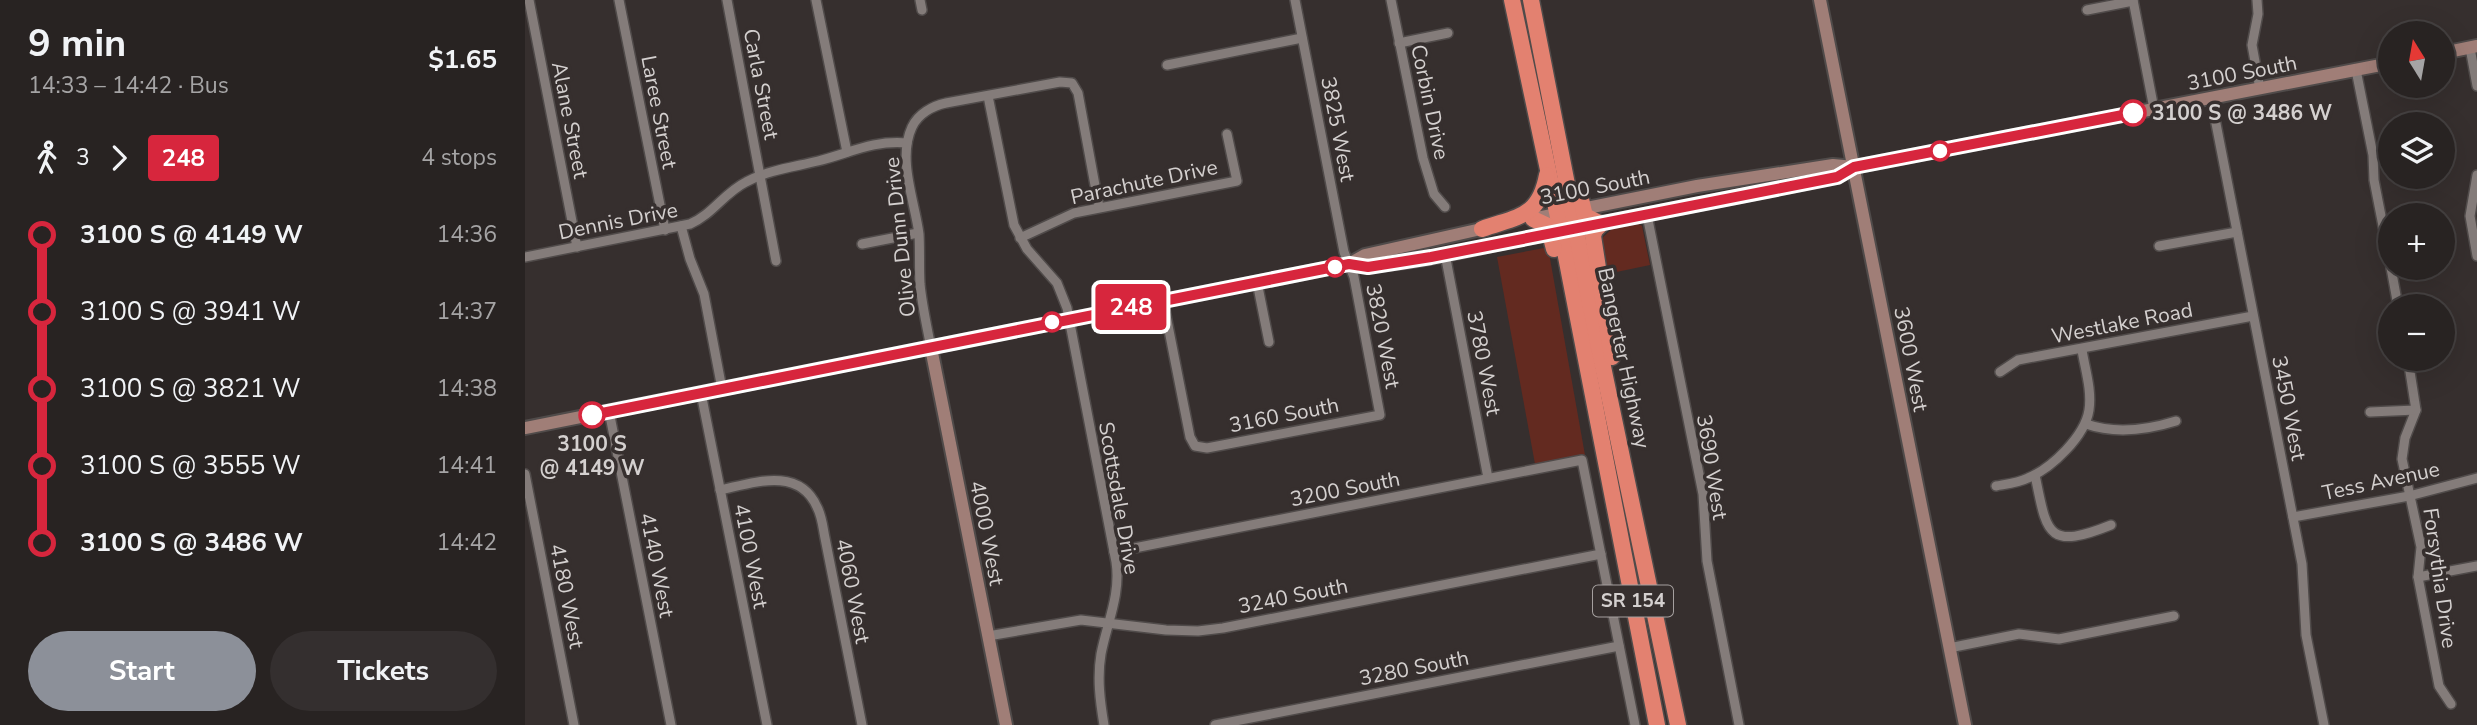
<!DOCTYPE html>
<html lang="en">
<head>
<meta charset="utf-8">
<style>
  body { margin:0; font-family:"Nunito Sans",sans-serif; background:#342f2f; color:#f1f3f6; height:100vh; display:flex; flex-direction:column; font-size:26px; white-space:nowrap }
  * { box-sizing:border-box; margin:0 }
  p { font-size:23px; color:#a5a4a5 }
  .icon { flex:none; width:38px; height:38px; fill:none; stroke:currentColor; stroke-width:2; stroke-linecap:round; stroke-linejoin:round }
  .map { position:relative; flex:1; overflow:hidden }
  .drawer { display:flex; flex-direction:column; background:#282322; width:525px }
  .drawer>* { flex:none }
  .badge { padding:0 14px; border-radius:5px; font-size:24px; line-height:46px }
  .needle { width:46px; rotate:349deg }
  .fabs { position:absolute; left:1853px; top:21px; display:grid; gap:14px }
  .fabs a { display:grid; place-items:center; width:77px; height:77px; border-radius:50%; background:#282322; box-shadow:0 7px 28px #0002,0 0 0 2px #444040; font-size:35px }
  .map>.badge { position:absolute; translate:-50% -50%; box-shadow:0 0 0 4px #fff }
  .legs { display:flex; align-items:center; gap:10px; height:77px; padding:0 28px; font-size:23px }
  .legs p { margin-inline-start:auto }
  .summary { display:flex; align-items:center; justify-content:space-between; height:119px; padding:0 28px }
  h1 { font-size:38px; font-weight:700; line-height:52px }
  .primary-button { display:flex; gap:14px; margin-top:auto; padding:14px 28px }
  .primary-button a { flex:1; height:80px; border-radius:42px; background:#8c9099; color:#fff; font-size:28px; font-weight:700; line-height:80px; text-align:center }
  .primary-button a+a { background:#342f2f; color:#f1f3f6 }
  ul { padding:0 28px; list-style:none }
  li { display:flex; align-items:center; gap:24px; height:77px; font-size:26px }
  li i { display:grid; place-items:center; width:10px; height:100%; margin:0 9px; background:currentColor }
  li i::after { content:''; width:18px; height:18px; margin:-9px; border:5px solid; border-radius:50%; background:#282322 }
  li p { margin-inline-start:auto }
  li:first-child i { background:linear-gradient(#0000 50%,currentColor 0) }
  li:last-child i { background:linear-gradient(currentColor 50%,#0000 0) }
  main { display:flex; flex:1; min-height:0 }
  .map>svg:first-child { display:block }
  .green { fill:#632a20 }
  .lines { fill:none; stroke-linecap:round; stroke-linejoin:round }
  .street-casing { stroke:#504b4a; stroke-width:12 }
  .secondary-casing { stroke:#504b4a; stroke-width:16 }
  .highway-casing { stroke:#504b4a; stroke-width:19 }
  .street { stroke:#847c7a; stroke-width:9 }
  .secondary { stroke:#a07e77; stroke-width:12 }
  .highway { stroke:#e38170; stroke-width:16 }
  .line-1-casing { stroke:#fff; stroke-width:16 }
  .line-1 { stroke:#d7263d; stroke-width:10 }
  .stop-1-dot { fill:#fff; stroke:#d7263d; stroke-width:3.5 }
  .labels { text-anchor:middle; dominant-baseline:central; stroke-width:7; stroke-linejoin:round; paint-order:stroke }
  .shield { fill:#362f2e; stroke:#a5a09f; stroke-width:2 }
  .shield-label { font-size:19px; font-weight:bold; fill:#d4d0cf }
  .street-label { font-size:21px; fill:#d4d0cf; stroke:#362f2e }
  .stop-label { font-size:21px; font-weight:bold; fill:#d4d0cf; stroke:#362f2e; text-anchor:start }
</style>
</head>
<body>
<main>
<section class="drawer">
<div class="summary"><div><h1>9 min</h1><p>14:33 – 14:42 · Bus</p></div><b>$1.65</b></div>
<div class="legs"><svg class="icon" aria-label="walk" viewBox="0 0 24 24"><circle cx="13" cy="4" r="2"/><path d="M13 8l-2 6 4 7M11 14l-3 7M7 12l3-4h3l4 4"/></svg>3<svg class="icon" aria-label="forward" viewBox="0 0 24 24"><path d="M9 5l7 7-7 7"/></svg><b class="badge" style="background:#d7263d;color:#fff">248</b><p>4 stops</p></div>
<ul>
<li><i style="color:#d7263d"></i><b>3100 S @ 4149 W</b><p>14:36</p></li>
<li><i style="color:#d7263d"></i><span>3100 S @ 3941 W</span><p>14:37</p></li>
<li><i style="color:#d7263d"></i><span>3100 S @ 3821 W</span><p>14:38</p></li>
<li><i style="color:#d7263d"></i><span>3100 S @ 3555 W</span><p>14:41</p></li>
<li><i style="color:#d7263d"></i><b>3100 S @ 3486 W</b><p>14:42</p></li>
</ul>
<div class="primary-button"><a>Start</a><a>Tickets</a></div>
</section>
<div class="map">
<svg width="1952" height="725" viewBox="0 0 1952 725">
  <rect width="100%" height="100%" fill="#362f2e"/>
  <g class="green">
    <path d="M1112,223L1117,226L1125,265L1082,274L1075,240L1088,228Z"/>
    <path d="M1019,248L1024,253L1060,455L1010,464L972,257Z"/>
  </g>
  <g class="lines">
    <defs>
      <g id="street">
        <path d="M4,0L52,247"/>
        <path d="M94,0L140,230"/>
        <path d="M202,0L251,261"/>
        <path d="M291,0L322,152"/>
        <path d="M395,0L397,10"/>
        <path d="M866,0L898,158L909,194L920,207"/>
        <path d="M1608,0L1629,109"/>
        <path d="M1732,0L1733,14L1727,45L1735,89"/>
        <path d="M1562,10L1608,1"/>
        <path d="M874,43L923,33"/>
        <path d="M1945,48L1952,86"/>
        <path d="M642,65L777,38"/>
        <path d="M1831,70L1848,155L1849,180L1866,267"/>
        <path d="M463,96L489,225L502,249L532,283L542,308L591,562C596,594 582,623 576,654C572,678 575,701 579,725"/>
        <path d="M1686,98L1777,564L1781,635L1799,725"/>
        <path d="M1952,175L1945,216L1952,256"/>
        <path d="M1122,215L1178,494L1182,561L1214,725"/>
        <path d="M156,226L165,259L179,294L197,389"/>
        <path d="M495,238L549,213L712,181L702,134"/>
        <path d="M337,244L393,233"/>
        <path d="M1634,246L1712,232"/>
        <path d="M920,254L963,478"/>
        <path d="M0,257L165,224C188,214 199,193 221,182C243,170 269,167 293,161C325,153 348,140 382,143"/>
        <path d="M1866,268L1873,306"/>
        <path d="M732,282L744,342"/>
        <path d="M638,300L665,437L670,446L682,448L855,415L829,277L819,252L770,0"/>
        <path d="M406,348C402,327 397,305 395,284C394,267 395,251 394,234C390,202 372,159 387,127C393,114 407,106 421,103L535,82L547,83L553,93L574,207"/>
        <path d="M1883,359L1891,410L1880,438L1877,459L1896,547L1893,577L1914,686L1926,704"/>
        <path d="M1475,372L1493,360L1728,316"/>
        <path d="M176,393L242,725"/>
        <path d="M84,411L146,725"/>
        <path d="M1845,412L1891,410"/>
        <path d="M1561,424C1590,434 1622,430 1651,421"/>
        <path d="M0,474L49,725"/>
        <path d="M1510,475C1522,533 1521,551 1586,525"/>
        <path d="M1471,486C1482,484 1493,483 1503,478C1527,468 1560,436 1564,410C1567,390 1560,369 1557,350"/>
        <path d="M195,490C228,483 274,466 292,507C297,516 298,528 300,538L337,725"/>
        <path d="M1768,517L1884,496L1952,478"/>
        <path d="M589,552L1057,460L1110,725"/>
        <path d="M1893,577L1952,566"/>
        <path d="M463,636L556,620L641,630L673,631L698,628L1076,554"/>
        <path d="M1424,648L1494,634L1534,639L1649,616"/>
        <path d="M690,725L1094,646"/>
      </g>
      <g id="secondary">
        <path d="M1295,0L1440,725"/>
        <path d="M1918,53L1952,46"/>
        <path d="M1007,219L1172,186L1308,165L1329,167"/>
        <path d="M824,264L840,255L965,227"/>
        <path d="M406,348L481,725"/>
        <path d="M0,428L824,264C870,270 944,249 992,240C1099,219 1205,198 1312,177L1329,167L1866,63"/>
      </g>
      <g id="highway">
        <path d="M987,0L1036,231L1132,725"/>
        <path d="M1006,0L1072,338L1153,725"/>
        <path d="M1055,195L1060,216L1076,224L1070,230L1068,236L1087,357"/>
        <path d="M1008,219L1023,226L1029,249"/>
        <path d="M957,229C993,216 1014,218 1022,175"/>
      </g>
    </defs>
    <use href="#street" class="street-casing"/>
    <use href="#secondary" class="secondary-casing"/>
    <use href="#highway" class="highway-casing"/>
    <use href="#street" class="street"/>
    <use href="#secondary" class="secondary"/>
    <use href="#highway" class="highway"/>
  </g>
  <g class="lines">
    <defs>
      <path id="line-1" d="M67,415L824,264L843,267L906,257L1312,177L1329,167L1608,113"/>
    </defs>
    <use href="#line-1" class="line-1-casing"/>
    <use href="#line-1" class="line-1"/>
  </g>
  <g class="stop-1-dot">
    <circle cx="1608" cy="113" r="12"/>
    <circle cx="1415" cy="151" r="9"/>
    <circle cx="810" cy="267" r="9"/>
    <circle cx="527" cy="322" r="9"/>
    <circle cx="67" cy="415" r="12"/>
  </g>
  <g class="labels">
    <rect class="shield" x="1068" y="585.5" width="80" height="31" rx="5"/>
    <g class="shield-label">
      <text x="1108" y="601">SR 154</text>
    </g>
    <g class="street-label">
      <text transform="translate(1717 73) rotate(-11)">3100 South</text>
      <text transform="translate(236 84) rotate(79)">Carla Street</text>
      <text transform="translate(905 102) rotate(78)">Corbin Drive</text>
      <text transform="translate(134 112) rotate(79)">Laree Street</text>
      <text transform="translate(45 120) rotate(79)">Alane Street</text>
      <text transform="translate(813 129) rotate(79)">3825 West</text>
      <text transform="translate(619 182) rotate(-12)">Parachute Drive</text>
      <text transform="translate(1070 187) rotate(-11)">3100 South</text>
      <text transform="translate(93 221) rotate(-11)">Dennis Drive</text>
      <text transform="translate(375 237) rotate(-96)">Olive Dunn Drive</text>
      <text transform="translate(1597 323) rotate(-11)">Westlake Road</text>
      <text transform="translate(858 336) rotate(79)">3820 West</text>
      <text transform="translate(1099 358) rotate(78)">Bangerter Highway</text>
      <text transform="translate(1386 359) rotate(79)">3600 West</text>
      <text transform="translate(959 363) rotate(79)">3780 West</text>
      <text transform="translate(1764 408) rotate(79)">3450 West</text>
      <text transform="translate(759 415) rotate(-11)">3160 South</text>
      <text transform="translate(1187 467) rotate(81)">3690 West</text>
      <text transform="translate(1856 481) rotate(-12)">Tess Avenue</text>
      <text transform="translate(820 489) rotate(-11)">3200 South</text>
      <text transform="translate(594 498) rotate(80)">Scottsdale Drive</text>
      <text transform="translate(462 533) rotate(79)">4000 West</text>
      <text transform="translate(226 556) rotate(79)">4100 West</text>
      <text transform="translate(132 565) rotate(79)">4140 West</text>
      <text transform="translate(1915 578) rotate(82)">Forsythia Drive</text>
      <text transform="translate(328 591) rotate(79)">4060 West</text>
      <text transform="translate(42 596) rotate(79)">4180 West</text>
      <text transform="translate(768 596) rotate(-11)">3240 South</text>
      <text transform="translate(889 668) rotate(-11)">3280 South</text>
    </g>
    <g class="stop-label">
      <text x="1627" y="113">3100 S @ 3486 W</text>
      <text x="67" y="444" text-anchor="middle">3100 S<tspan x="67" dy="24">@ 4149 W</tspan></text>
    </g>
  </g>
</svg>
<div class="fabs">
<a><svg class="needle" viewBox="-14 -14 28 28"><path d="M0-13l5 13h-10z" fill="#e53935"/><path d="M0 13l5-13h-10z" fill="#a5a4a5"/></svg></a>
<a><svg class="icon" aria-label="layers" viewBox="0 0 24 24"><path d="M12 4l9 5-9 5-9-5zM3 14l9 5 9-5"/></svg></a>
<a>+</a>
<a>−</a>
</div>
<b class="badge" style="left:606px;top:307px;background:#d7263d;color:#fff">248</b>
</div>
</main>
</body>
</html>
